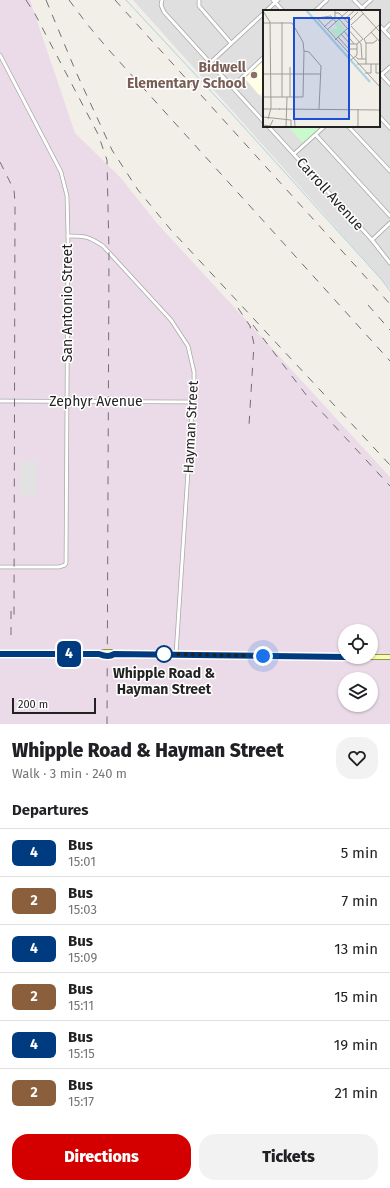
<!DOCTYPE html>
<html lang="en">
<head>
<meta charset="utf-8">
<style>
  body { margin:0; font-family:"Fira Sans",sans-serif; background:#f2f2f2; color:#202124; height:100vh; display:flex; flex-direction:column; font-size:15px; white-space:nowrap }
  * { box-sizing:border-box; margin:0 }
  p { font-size:13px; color:#757577 }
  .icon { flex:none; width:22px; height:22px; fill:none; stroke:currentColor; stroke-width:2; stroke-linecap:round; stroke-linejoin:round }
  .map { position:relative; height:724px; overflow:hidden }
  .side { display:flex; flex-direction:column; background:#fff; flex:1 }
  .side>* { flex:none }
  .badge { padding:0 8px; border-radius:6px; font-size:14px; line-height:26px }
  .tools { position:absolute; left:338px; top:624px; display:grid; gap:8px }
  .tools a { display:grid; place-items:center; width:40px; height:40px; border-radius:50%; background:#fff; box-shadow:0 1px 3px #0004; font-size:20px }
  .scale { position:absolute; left:12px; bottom:10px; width:84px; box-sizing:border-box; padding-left:4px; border:2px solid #222; border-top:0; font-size:11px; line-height:14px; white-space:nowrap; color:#222; -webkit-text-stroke:3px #fff; paint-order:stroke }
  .you { position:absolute; width:20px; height:20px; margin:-10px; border:3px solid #fff; border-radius:50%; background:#1a73e8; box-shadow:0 0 0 6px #1a73e833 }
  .map>.badge { position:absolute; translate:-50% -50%; box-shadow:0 0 0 2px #fff }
  h2 { padding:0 12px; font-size:15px; line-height:36px }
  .round { display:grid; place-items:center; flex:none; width:42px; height:42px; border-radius:16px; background:#f2f2f2 }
  .summary { display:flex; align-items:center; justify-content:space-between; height:68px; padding:0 12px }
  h1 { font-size:19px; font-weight:800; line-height:30px }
  .action { display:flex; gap:8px; margin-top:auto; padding:8px 12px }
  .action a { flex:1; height:46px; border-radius:16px; background:#d40000; color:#fff; font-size:16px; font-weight:800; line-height:46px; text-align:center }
  .action a+a { background:#f2f2f2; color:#202124 }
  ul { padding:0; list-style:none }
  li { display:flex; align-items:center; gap:12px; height:48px; padding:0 12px; border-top:1px solid #e0e0e0 }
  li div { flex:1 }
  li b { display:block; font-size:15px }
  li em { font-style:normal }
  li .badge { min-width:44px; font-weight:700; text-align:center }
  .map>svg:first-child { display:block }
  .residential { fill:#e0dfdf; fill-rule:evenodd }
  .industrial { fill:#ebdbe8; fill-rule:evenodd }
  .education { fill:#ffffe5 }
  .park { fill:#c8facc }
  .parking { fill:#e2e2e2 }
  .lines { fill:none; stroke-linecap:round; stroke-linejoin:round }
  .stream { stroke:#aad3df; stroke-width:1 }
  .minor-casing { stroke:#a9a9a9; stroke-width:4.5 }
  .secondary-casing { stroke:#707d05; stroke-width:6 }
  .minor { stroke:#fff; stroke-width:3 }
  .secondary { stroke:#f7fabf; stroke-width:4.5 }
  .rail { stroke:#707070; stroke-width:1; stroke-dasharray:8 8; stroke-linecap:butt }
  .line-casing { stroke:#fff; stroke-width:9 }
  .line { stroke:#003b80; stroke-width:6 }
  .walk { stroke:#222; stroke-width:4; stroke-dasharray:0 7.2 }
  .education-dot { fill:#8d6e63; stroke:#fff; stroke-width:1.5 }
  .stop-dot { fill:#fff; stroke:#003b80; stroke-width:2 }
  .labels { text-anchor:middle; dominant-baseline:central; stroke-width:3; stroke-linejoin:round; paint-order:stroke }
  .education-label { font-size:14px; font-weight:bold; fill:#785e54; stroke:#fff; text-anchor:end }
  .street-label { font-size:14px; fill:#222; stroke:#fff }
  .stop-label { font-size:14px; font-weight:bold; fill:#222; stroke:#fff }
  .inset-river { fill:none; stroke:#aad3df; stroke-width:2 }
  .inset-road { fill:none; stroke:#9f9d99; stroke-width:1 }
  .view { fill:#1d4ed8; fill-opacity:0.15; stroke:#1d4ed8; stroke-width:2 }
  .inset-edge { fill:none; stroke:#222; stroke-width:2 }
</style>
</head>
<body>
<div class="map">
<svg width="390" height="724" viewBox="0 0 390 724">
  <rect width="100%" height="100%" fill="#f2efe9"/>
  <path class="residential" d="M133,0H390V289L270,153ZM264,11H379V126H325L305,145L288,126H264V100L243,76L264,57Z"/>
  <path class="industrial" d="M0,0H30L75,133L121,178L155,221L390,477V724H0ZM345,631H371V657H345ZM345,679H371V705H345Z"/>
  <path class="education" d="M264,57V92L259,95L243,76Z"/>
  <path class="park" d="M288,126H325L305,145Z"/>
  <rect class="parking" x="20" y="461" width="17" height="34"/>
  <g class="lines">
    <path class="stream" d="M126,0L233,115L382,280L390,291"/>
    <defs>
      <g id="minor">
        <path d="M162,0L161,5L164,12L264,122"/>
        <path d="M199,0V6L231,43"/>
        <path d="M273,0L283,11"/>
        <path d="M354,0L365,11"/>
        <path d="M362,8L371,0"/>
        <path d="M266,11L278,0"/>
        <path d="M315,11L327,0"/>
        <path d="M379,25L390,37"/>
        <path d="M384,30L390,24"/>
        <path d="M0,55L61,172L67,196L68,236L66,563L65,565L59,567H0"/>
        <path d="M210,63L264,13"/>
        <path d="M379,72L390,84"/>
        <path d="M379,77L390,67"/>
        <path d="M232,87L264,57"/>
        <path d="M379,116L390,128"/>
        <path d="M268,126L372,240L390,263"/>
        <path d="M348,126L390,171"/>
        <path d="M316,135L390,216"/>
        <path d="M294,154L325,126"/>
        <path d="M68,236C85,236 88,236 103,246L171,320L188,346L194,372V380L176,654"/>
        <path d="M372,240L390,223"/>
        <path d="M0,401L193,402"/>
      </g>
      <g id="secondary">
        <path d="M0,654H99C104,656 110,657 114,654L345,657"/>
        <path d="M99,654C103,651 107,652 111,652L114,654"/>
        <path d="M371,657H390"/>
      </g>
    </defs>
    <use href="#minor" class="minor-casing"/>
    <use href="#secondary" class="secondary-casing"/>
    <use href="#minor" class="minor"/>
    <use href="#secondary" class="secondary"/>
    <g class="rail">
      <path d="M26,0L35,14L98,134L107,160L109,253L107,724"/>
      <path d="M46,0L76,72L112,150L138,190L171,230L390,465"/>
      <path d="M69,0L87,24L108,49L390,361"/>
      <path d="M115,0L390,304"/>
      <path d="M0,162L14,190L15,202L14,616"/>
      <path d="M368,305L390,330"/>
      <path d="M238,308L250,326L254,344L249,425"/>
      <path d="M253,325L307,396L390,486"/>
      <path d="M11,611V641"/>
    </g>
  </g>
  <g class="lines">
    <defs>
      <path id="line" d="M0,654H99C104,656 110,657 114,654L345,657"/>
    </defs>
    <use href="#line" class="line-casing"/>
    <use href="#line" class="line"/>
    <path class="walk" d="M164,654L263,656"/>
  </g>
  <circle class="education-dot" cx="254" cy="75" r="4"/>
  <circle class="stop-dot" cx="164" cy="654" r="8"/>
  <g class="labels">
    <g class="education-label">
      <text x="246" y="67">Bidwell<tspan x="246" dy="16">Elementary School</tspan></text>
    </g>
    <g class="street-label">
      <text transform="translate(330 194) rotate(48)">Carroll Avenue</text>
      <text transform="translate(67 303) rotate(-90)">San Antonio Street</text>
      <text x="96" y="401">Zephyr Avenue</text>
      <text transform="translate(191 427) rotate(-87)">Hayman Street</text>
    </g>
    <g class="stop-label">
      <text x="164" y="673">Whipple Road &amp;<tspan x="164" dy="16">Hayman Street</tspan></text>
    </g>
  </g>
  <g transform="translate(263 10)">
    <rect width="117" height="117" fill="#f2efe9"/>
    <path d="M74,10L83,20L74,28L67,20L74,18L72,13Z" fill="#c8facc"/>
    <path class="inset-river" d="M43,0L107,72"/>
    <path class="inset-road" d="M97,0L117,22M0,1L7,12L8,98L5,109M72,3H76L87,15M54,8L117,77M54,8L68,6L73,12M76,9L98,34L99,49M82,9L92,0M19,12V87M85,12L95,2M0,13H29L40,32L41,41L40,87H0M88,15L101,3M88,16L100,29M61,17L72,7V0M64,20L86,0M81,21L91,34M108,22L117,32M78,24L87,34H94M75,27L86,39H94M101,29L117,14M101,29L103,33H110L114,30M72,30L85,18M103,33V54M41,41L46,42L58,56L56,99M92,46L95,49H103M88,50L94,45V34L100,29M94,54H117M113,54V63H117M102,63H108V54M0,64H58M27,87V57M0,99H17M16,99L117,100M31,99L32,117M0,107L28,110V117M0,115L7,116L10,110M23,117L24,87M95,117V99"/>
    <path class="view" d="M31,8H86V109H31Z"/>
    <rect width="117" height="117" class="inset-edge"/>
  </g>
</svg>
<div class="tools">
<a><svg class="icon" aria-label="locate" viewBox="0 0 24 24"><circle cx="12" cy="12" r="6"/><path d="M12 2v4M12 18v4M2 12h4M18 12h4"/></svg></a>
<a><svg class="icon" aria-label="layers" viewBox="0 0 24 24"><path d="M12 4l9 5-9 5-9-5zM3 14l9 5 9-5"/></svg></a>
</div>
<div class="scale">200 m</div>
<div class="you" style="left:263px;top:656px"></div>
<b class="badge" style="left:69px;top:654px;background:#003b80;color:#fff">4</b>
</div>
<section class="side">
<div class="summary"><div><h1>Whipple Road &amp; Hayman Street</h1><p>Walk · 3 min · 240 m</p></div><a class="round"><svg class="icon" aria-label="heart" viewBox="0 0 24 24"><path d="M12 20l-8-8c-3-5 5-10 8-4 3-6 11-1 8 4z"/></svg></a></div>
<h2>Departures</h2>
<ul>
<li><span class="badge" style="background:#003b80;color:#fff">4</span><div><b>Bus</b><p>15:01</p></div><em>5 min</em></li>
<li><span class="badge" style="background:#8b5e3c;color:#fff">2</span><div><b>Bus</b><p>15:03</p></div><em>7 min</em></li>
<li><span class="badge" style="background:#003b80;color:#fff">4</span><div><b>Bus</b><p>15:09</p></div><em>13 min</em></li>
<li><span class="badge" style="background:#8b5e3c;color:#fff">2</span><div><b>Bus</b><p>15:11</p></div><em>15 min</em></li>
<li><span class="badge" style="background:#003b80;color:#fff">4</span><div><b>Bus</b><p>15:15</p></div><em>19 min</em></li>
<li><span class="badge" style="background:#8b5e3c;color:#fff">2</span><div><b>Bus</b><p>15:17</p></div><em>21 min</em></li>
</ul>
<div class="action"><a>Directions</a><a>Tickets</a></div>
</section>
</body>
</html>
